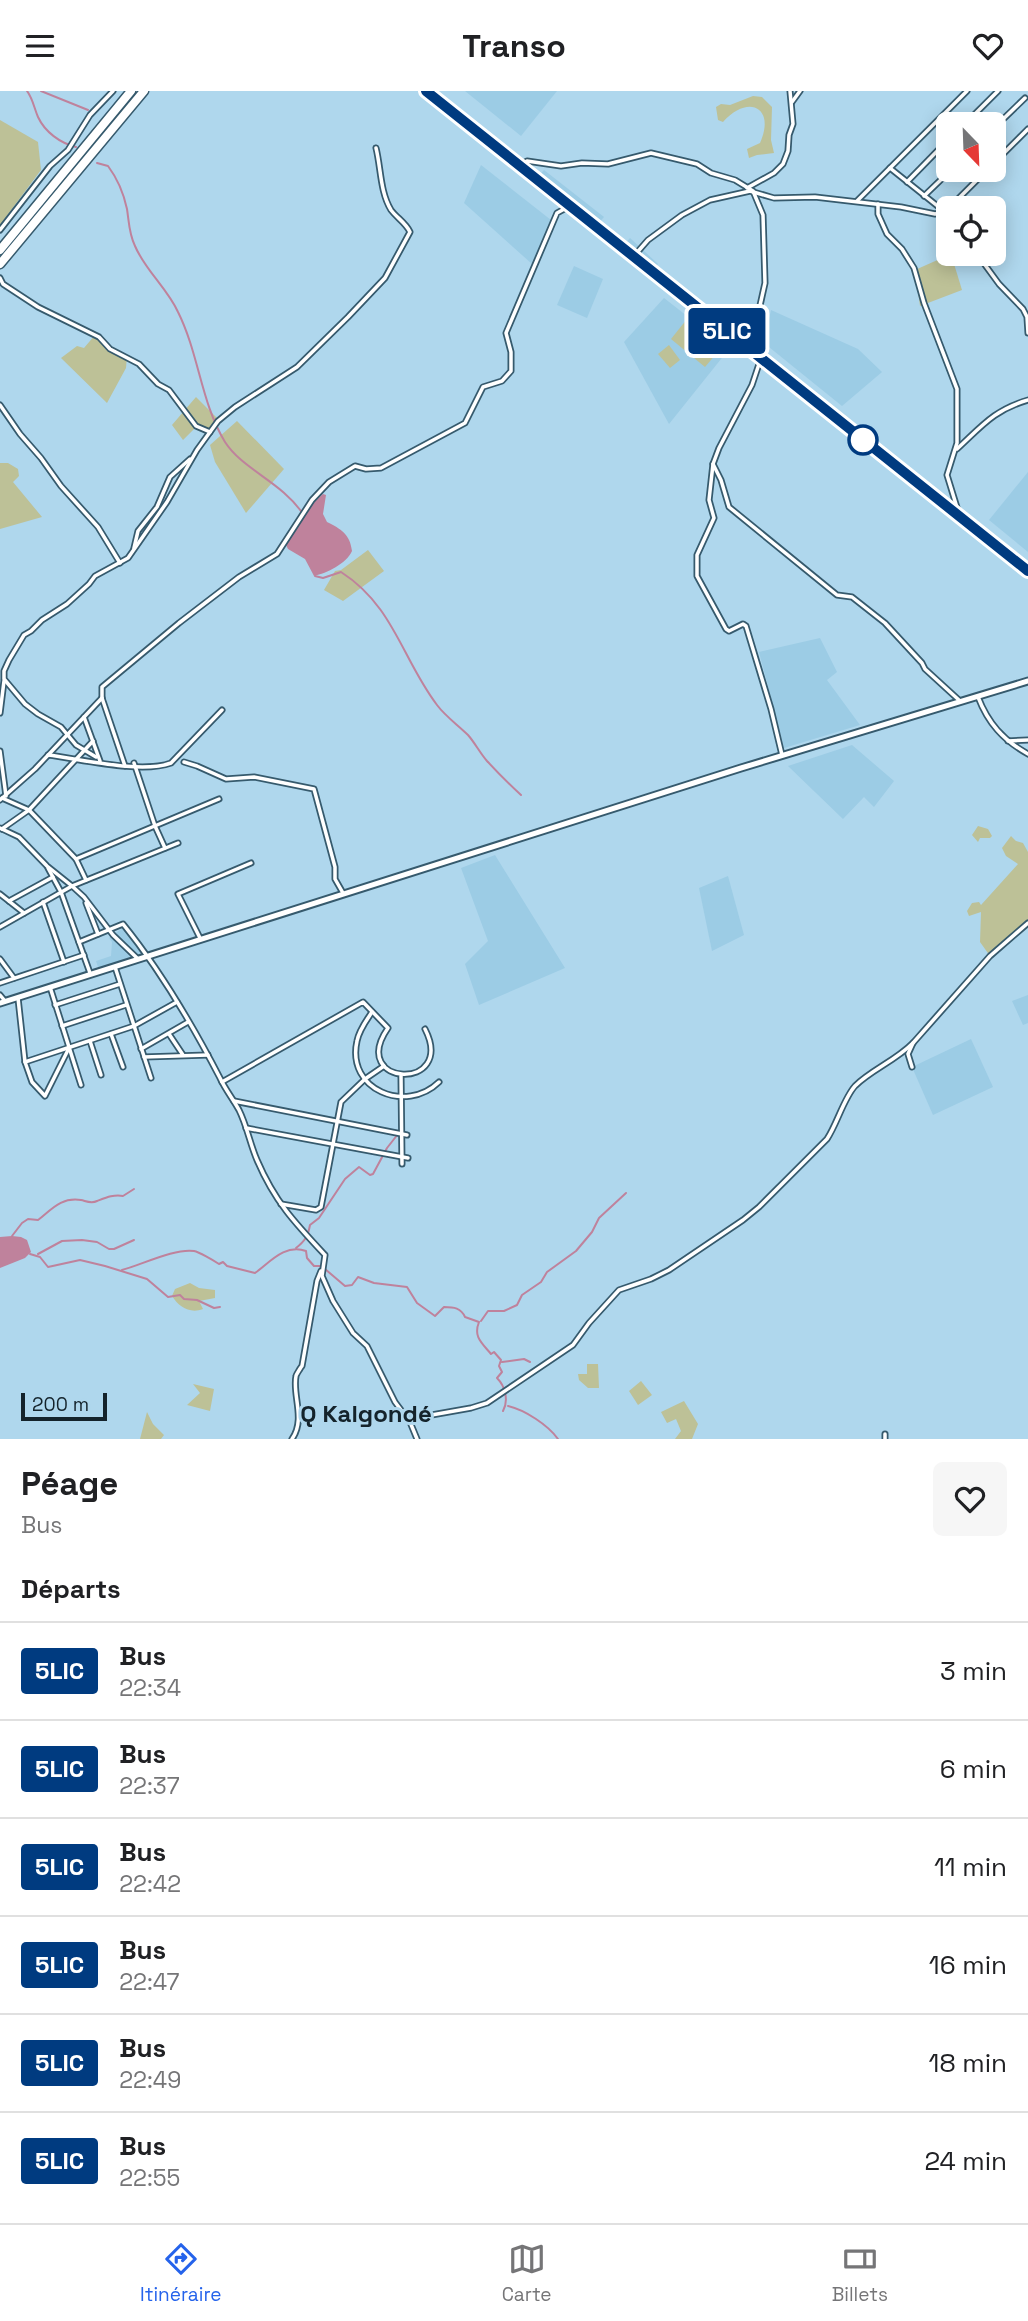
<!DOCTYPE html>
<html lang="fr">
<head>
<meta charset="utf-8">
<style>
  body { margin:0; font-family:"Space Grotesk",sans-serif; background:#f6f6f6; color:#202124; height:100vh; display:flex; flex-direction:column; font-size:26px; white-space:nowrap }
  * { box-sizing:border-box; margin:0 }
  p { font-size:23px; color:#757577 }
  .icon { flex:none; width:38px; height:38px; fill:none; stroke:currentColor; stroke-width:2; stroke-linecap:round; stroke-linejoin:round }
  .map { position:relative; height:1348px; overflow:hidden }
  .panel { display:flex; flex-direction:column; background:#fff; flex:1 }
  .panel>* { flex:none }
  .badge { padding:0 14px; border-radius:5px; font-size:24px; line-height:46px }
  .needle { width:46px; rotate:157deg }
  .controls { position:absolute; left:936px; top:21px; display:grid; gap:14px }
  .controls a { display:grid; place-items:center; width:70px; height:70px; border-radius:10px; background:#fff; box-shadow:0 4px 18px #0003; font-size:35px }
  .scale { position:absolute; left:21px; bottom:18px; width:86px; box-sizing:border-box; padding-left:7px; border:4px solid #14232b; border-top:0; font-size:19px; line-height:24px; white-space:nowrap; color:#14232b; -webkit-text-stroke:5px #afd7ed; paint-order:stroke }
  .map>.badge { position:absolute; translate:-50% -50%; box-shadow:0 0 0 4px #fff }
  h2 { padding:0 21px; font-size:26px; line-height:63px }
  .round { display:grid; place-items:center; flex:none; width:74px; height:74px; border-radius:10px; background:#f6f6f6 }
  .summary { display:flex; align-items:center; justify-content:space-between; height:119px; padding:0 21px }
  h1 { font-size:33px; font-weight:800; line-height:52px }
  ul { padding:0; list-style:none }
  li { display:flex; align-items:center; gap:21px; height:98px; padding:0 21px; border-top:2px solid #e0e0e0 }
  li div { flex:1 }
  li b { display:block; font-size:26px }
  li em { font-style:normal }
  li .badge { min-width:77px; font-weight:700; text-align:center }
  header { display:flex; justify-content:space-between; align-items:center; height:91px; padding:0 21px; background:#fff; font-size:32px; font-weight:800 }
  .dock { display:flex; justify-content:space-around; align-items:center; height:98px; border-top:2px solid #e0e0e0; background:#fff; font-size:19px; color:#757577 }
  .dock a { display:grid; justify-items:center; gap:4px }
  .dock .current { color:#2563eb }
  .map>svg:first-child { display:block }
  .built { fill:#9ccce5 }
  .green { fill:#bdc197 }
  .water { fill:#bf829c }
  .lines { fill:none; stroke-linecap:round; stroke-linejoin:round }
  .stream { stroke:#bf829c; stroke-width:2 }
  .minor-casing { stroke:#365a6d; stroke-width:7 }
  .tertiary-casing { stroke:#365a6d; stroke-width:9 }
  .trunk-casing { stroke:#365a6d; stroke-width:11 }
  .minor { stroke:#fff; stroke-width:3.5 }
  .tertiary { stroke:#fff; stroke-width:5 }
  .trunk { stroke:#fff; stroke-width:8 }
  .line-casing { stroke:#fff; stroke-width:16 }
  .line { stroke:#003b80; stroke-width:10 }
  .stop-dot { fill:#fff; stroke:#003b80; stroke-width:3.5 }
  .labels { text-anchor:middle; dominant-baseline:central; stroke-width:6; stroke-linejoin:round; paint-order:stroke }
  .quarter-label { font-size:24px; font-weight:bold; fill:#14232b; stroke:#afd7ed }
</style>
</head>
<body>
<header><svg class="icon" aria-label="menu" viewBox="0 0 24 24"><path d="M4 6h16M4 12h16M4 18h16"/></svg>Transo<svg class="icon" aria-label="heart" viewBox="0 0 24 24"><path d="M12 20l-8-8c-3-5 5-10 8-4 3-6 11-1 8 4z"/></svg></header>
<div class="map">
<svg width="1028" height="1348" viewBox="0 0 1028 1348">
  <rect width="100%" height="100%" fill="#afd7ed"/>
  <g class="built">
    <path d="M465,0H557L521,45Z"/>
    <path d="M481,74L551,129L532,173L464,112Z"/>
    <path d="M544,79L604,126L596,135L537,87Z"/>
    <path d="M630,147L658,173L652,180L640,171L635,176L617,162Z"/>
    <path d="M574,175L603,188L587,227L557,214Z"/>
    <path d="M664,207L729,258L669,333L624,251Z"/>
    <path d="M771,219L858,258L882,281L842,315L764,252Z"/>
    <path d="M1028,381V461L989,429Z"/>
    <path d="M820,547L837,581L827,589L860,634L784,657L759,561Z"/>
    <path d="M852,654L894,690L874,716L864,706L843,728L788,675Z"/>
    <path d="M495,764L565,877L479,914L465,873L488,850L461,777Z"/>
    <path d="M728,785L744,844L712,860L699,797Z"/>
    <path d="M125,835L148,863L99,879L96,870L111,865L112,851L109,847Z"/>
    <path d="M1028,904V932L1023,934L1012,910Z"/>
    <path d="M971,948L993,996L933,1024L912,976Z"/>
  </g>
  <g class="green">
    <path d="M753,5L762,6L772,16L771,49L774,62L757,64L749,67L747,58L760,52C776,16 748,3 723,31L718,29L716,16L721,13L730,14Z"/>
    <path d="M0,29L38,51L41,79L0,134Z"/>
    <path d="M951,163L962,199L920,215L915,179Z"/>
    <path d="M687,228L722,256L705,276L671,248Z"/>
    <path d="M95,244L110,258L127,265L126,277L107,312L61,267L77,255L84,257Z"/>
    <path d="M669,254L680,269L670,277L658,263Z"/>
    <path d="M196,306L219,329L210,341L196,336L183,349L172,334Z"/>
    <path d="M237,330L284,378L246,422L215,371L210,354Z"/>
    <path d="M0,372H8L18,378L19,385L13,391L42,426L0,438Z"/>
    <path d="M368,459L384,480L343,510L324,499L335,480L341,479Z"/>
    <path d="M978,735L988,738L992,745L990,747H980L978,751L972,744Z"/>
    <path d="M1011,745L1016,750L1023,752L1028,761V832L990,865L980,851L981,821L969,825L967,820L972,812L979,811L981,814L1018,773L1006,765L1002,757Z"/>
    <path d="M190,1192L199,1197L215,1199V1207L199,1210L203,1218C190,1223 179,1216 172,1205L175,1198Z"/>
    <path d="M587,1273H598L599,1297H588L579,1289L578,1283H587Z"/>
    <path d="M641,1290L652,1304L638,1314L629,1300Z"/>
    <path d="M193,1293L214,1298L210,1320L187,1314L200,1302Z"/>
    <path d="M684,1310L698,1333L692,1348H675L681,1340L676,1328L667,1332L661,1321Z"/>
    <path d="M147,1321L153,1333L164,1344L161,1348H140Z"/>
  </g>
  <g class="water">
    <path d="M323,403L326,404L323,423L327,431C341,438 350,443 352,460C346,473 327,482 314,485L305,468L288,458L286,454C296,435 306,417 323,403Z"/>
    <path d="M12,1145L21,1146L27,1149L31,1161L25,1167L0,1177V1146Z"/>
  </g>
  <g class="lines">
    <g class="stream">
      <path d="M27,0C33,8 34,17 38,26C45,41 60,52 76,56"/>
      <path d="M41,0L88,19"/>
      <path d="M97,72L108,75C117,87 124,104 127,118C129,131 129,143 135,155C145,179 167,197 178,221C199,263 201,312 225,351C243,379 282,391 303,423"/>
      <path d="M315,485L323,487L341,481C394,515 402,568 437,614C446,626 458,634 468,644C475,652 480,662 487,670C498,682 509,693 521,704"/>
      <path d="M12,1145L22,1132L28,1128L38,1129C52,1118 61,1106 81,1109C86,1110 91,1113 97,1110C105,1107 114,1103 123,1105L134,1098"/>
      <path d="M296,1157C305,1150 308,1145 310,1134L319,1127L345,1088L359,1076L370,1084L373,1083L387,1057L398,1043"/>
      <path d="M30,1163L40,1166L48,1176L80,1169L105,1175L147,1188L168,1206L180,1204L184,1208L197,1209L214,1217L220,1216"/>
      <path d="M38,1163L62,1150L82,1149L97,1151L109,1158H114L134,1149"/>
      <path d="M325,1178L345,1195L352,1194L358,1186L374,1192L407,1196L417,1212L435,1225L444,1216C454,1216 461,1217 465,1226L479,1231C473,1246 482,1252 491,1263L494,1261L501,1269L499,1275L502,1281L497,1287C505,1295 509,1309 503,1320"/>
      <path d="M122,1179C141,1174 175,1157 194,1160C199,1161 213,1169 219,1173L223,1171L227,1175L255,1182C269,1172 285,1152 306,1160L307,1167L314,1175H321"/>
      <path d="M481,1230L488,1220H504L517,1214L522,1204L541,1191L547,1181L576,1160L592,1141L599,1127L626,1102"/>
      <path d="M502,1271L524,1268L530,1271"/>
      <path d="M508,1315C525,1319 548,1334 558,1348"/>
    </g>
    <defs>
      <g id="minor">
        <path d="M792,11L800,0"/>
        <path d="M965,33L998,0"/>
        <path d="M994,37L1025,7"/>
        <path d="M994,72L1028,38"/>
        <path d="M522,73L527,70L561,75L582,72L608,73L651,62L697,73L711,82L735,89L753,100L763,124L765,192L755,237L761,267L752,294L719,357L713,373L709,409L714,427L697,464V485L726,538L729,540L743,533L746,535L771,618L782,664"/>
        <path d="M907,91L948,49"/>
        <path d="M747,97L774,82L783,73L788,60L789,44L793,33L790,0"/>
        <path d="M924,105L951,79"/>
        <path d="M857,110L890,77"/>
        <path d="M878,113V123L887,143L902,158L914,177L924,212L957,298V352L947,384L959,423"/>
        <path d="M948,117L945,121L890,77L967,0"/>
        <path d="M949,117L987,79"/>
        <path d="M0,139L50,75L68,59L90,24L113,0"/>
        <path d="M977,163L999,193L1023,218L1027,226L1028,242"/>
        <path d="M634,165L648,149L682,124L710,109L750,100L774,107L815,106L901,116L935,123L945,121L948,129"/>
        <path d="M0,187L3,193L38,216L99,246L110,258L139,273L158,293L169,299L196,335L210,341"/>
        <path d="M0,314L20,343L41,367L61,395L98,436L120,472"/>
        <path d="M957,358C982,335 994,319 1028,309"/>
        <path d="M713,373L721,389L729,416L837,504L852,506L885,532L922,572L925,578L960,610"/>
        <path d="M134,457L138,440L157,416L170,386L190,368"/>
        <path d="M978,606C988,632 1003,649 1028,663"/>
        <path d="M0,622L4,590"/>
        <path d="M84,626L100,670"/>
        <path d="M1008,650L1028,649"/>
        <path d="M0,660L6,705"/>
        <path d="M48,664C81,668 141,683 171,672L222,619"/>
        <path d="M96,666L76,654L61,636L38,623L25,613L4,588V580L9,569L24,544L31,540L42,529L67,513L89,493L95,485L128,467L167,411L197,359L218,330L235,316L297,276L348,226L385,187L410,141C406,132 397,127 391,119C380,101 381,77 376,57"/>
        <path d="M184,671L197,675L226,688L254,686L314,698L335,776V788L343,802"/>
        <path d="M134,672L155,735L165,757"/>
        <path d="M125,675L102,607V596L179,532L239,486L277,463L312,409L329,391L355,375L366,378L381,377L465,332L483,296L502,290L511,280V261L506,242L557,122L568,116"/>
        <path d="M2,707L29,719L76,768L86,789"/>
        <path d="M0,709L35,678L102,607"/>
        <path d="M0,737L19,746L47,775L72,795L84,806L113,844L137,867"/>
        <path d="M2,738L29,719L93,650"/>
        <path d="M76,768L219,708"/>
        <path d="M48,777L61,801L90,882"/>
        <path d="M0,803L24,822"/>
        <path d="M9,810L53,786"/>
        <path d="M43,811L64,871"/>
        <path d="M86,812L98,843"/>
        <path d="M0,836L72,795L178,752"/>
        <path d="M200,847L178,803L251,772"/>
        <path d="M79,851L123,833C161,880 192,933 220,987C225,998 233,1008 239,1019C247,1035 250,1053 257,1069C275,1111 295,1132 325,1164L322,1185L333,1210L353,1242L367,1255L395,1311L410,1331L417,1348"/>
        <path d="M0,868L14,887"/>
        <path d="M115,876L151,987"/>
        <path d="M0,892L84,864"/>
        <path d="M50,896L81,994"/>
        <path d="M0,904L5,910"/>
        <path d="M18,907L25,971L32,991L45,1005L69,957"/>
        <path d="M55,914L120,893"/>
        <path d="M372,921C366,930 359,939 357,950C346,999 406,1023 439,991"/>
        <path d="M62,935L126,914"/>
        <path d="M111,943L123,976"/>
        <path d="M169,943L183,964"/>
        <path d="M90,950L101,984"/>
        <path d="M141,958L188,931"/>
        <path d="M144,966L208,964"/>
        <path d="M25,971L134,935L177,911"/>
        <path d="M912,976L908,963L913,952L990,865L1028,832"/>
        <path d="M401,985L402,1073"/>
        <path d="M222,991L363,911L388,937C347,996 457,1001 425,938"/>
        <path d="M234,1010L407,1044"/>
        <path d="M246,1037L408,1067"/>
        <path d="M281,1113L316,1119L321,1116L341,1011L365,988L384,975"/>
        <path d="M409,1328L471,1317L487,1312L573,1254L589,1232L619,1199L651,1188L669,1179L743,1129L759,1116L827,1048C837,1033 844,1007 855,995C871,979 895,970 913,952"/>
        <path d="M885,1343V1348"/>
        <path d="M292,1348C306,1328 292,1304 296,1285C296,1284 301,1276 302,1275L317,1190L321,1180"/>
      </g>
      <path id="tertiary" d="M0,912L741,677L1028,590"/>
      <g id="trunk">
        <path d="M426,0L1028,480"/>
        <path d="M0,159L131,0"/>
        <path d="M0,173L144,0"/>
      </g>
    </defs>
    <use href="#minor" class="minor-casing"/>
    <use href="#tertiary" class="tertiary-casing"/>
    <use href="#trunk" class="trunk-casing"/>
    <use href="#minor" class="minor"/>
    <use href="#tertiary" class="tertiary"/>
    <use href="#trunk" class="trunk"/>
  </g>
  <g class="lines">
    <defs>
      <path id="line" d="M426,0L1028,480"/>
    </defs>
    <use href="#line" class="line-casing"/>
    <use href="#line" class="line"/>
  </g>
  <circle class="stop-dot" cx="863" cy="349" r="14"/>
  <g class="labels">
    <g class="quarter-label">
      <text x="366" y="1322">Q Kalgondé</text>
    </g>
  </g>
</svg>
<div class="controls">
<a><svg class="needle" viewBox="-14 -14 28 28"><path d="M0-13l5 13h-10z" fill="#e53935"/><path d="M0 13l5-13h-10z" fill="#757577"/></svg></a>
<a><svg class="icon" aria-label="locate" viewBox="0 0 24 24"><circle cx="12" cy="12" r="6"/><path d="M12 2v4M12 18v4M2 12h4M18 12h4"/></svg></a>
</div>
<div class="scale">200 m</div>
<b class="badge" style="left:727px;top:240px;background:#003b80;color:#fff">5LIC</b>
</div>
<section class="panel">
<div class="summary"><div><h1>Péage</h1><p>Bus</p></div><a class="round"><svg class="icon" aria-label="heart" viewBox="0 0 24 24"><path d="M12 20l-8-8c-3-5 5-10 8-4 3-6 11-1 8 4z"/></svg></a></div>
<h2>Départs</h2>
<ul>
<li><span class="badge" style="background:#003b80;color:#fff">5LIC</span><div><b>Bus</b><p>22:34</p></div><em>3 min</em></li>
<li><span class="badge" style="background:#003b80;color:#fff">5LIC</span><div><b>Bus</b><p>22:37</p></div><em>6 min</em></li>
<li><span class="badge" style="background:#003b80;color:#fff">5LIC</span><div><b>Bus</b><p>22:42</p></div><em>11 min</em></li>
<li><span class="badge" style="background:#003b80;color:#fff">5LIC</span><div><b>Bus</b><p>22:47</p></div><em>16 min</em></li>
<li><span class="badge" style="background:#003b80;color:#fff">5LIC</span><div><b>Bus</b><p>22:49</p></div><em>18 min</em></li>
<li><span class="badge" style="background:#003b80;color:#fff">5LIC</span><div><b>Bus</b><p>22:55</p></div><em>24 min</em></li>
</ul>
</section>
<nav class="dock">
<a class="current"><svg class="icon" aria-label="directions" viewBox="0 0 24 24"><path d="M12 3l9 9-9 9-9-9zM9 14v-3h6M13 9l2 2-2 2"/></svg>Itinéraire</a>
<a><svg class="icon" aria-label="map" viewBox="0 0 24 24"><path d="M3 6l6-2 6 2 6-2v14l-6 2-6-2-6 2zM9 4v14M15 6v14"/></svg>Carte</a>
<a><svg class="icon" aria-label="tickets" viewBox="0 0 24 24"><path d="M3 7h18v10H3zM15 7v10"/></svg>Billets</a>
</nav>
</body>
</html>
